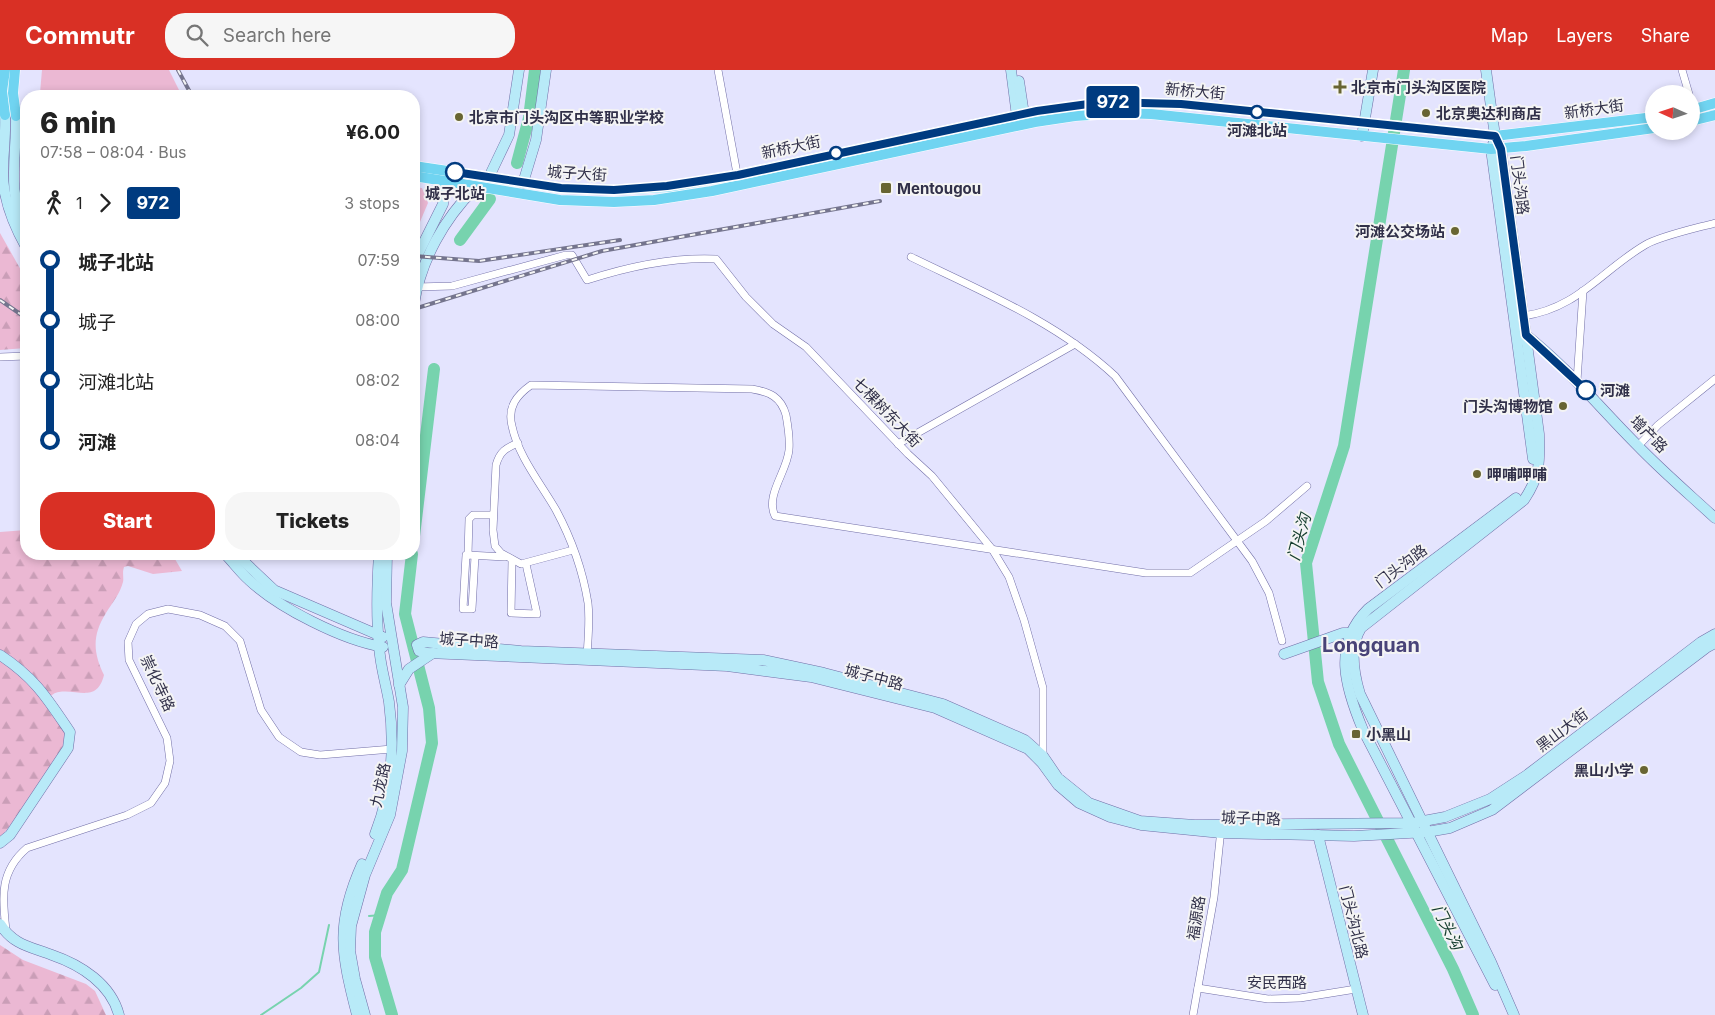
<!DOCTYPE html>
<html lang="en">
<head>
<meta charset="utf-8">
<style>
  body { margin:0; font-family:Inter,"Noto Sans SC",sans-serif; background:#f6f6f6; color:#222; height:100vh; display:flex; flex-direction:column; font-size:19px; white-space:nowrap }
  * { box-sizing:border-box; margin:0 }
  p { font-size:16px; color:#767676 }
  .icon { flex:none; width:28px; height:28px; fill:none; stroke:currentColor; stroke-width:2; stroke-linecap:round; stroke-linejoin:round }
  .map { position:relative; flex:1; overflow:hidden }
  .panel { position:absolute; left:20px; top:20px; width:400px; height:470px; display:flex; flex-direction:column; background:#fff; border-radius:20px; box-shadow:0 2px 8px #0003 }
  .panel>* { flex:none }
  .badge { padding:0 10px; border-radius:4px; font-size:18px; line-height:32px }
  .needle { width:32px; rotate:273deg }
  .fabs { position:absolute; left:1645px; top:15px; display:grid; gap:10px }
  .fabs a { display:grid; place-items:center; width:55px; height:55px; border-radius:50%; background:#fff; box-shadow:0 2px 8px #0003; font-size:25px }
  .map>.badge { position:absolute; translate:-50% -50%; box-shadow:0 0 0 2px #fff }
  .legs { display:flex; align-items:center; gap:8px; height:55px; padding:0 20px; font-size:16px }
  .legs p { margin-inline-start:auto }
  .head { display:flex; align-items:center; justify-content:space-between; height:85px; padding:0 20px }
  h1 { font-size:28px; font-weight:800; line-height:38px }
  .cta { display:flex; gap:10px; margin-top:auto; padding:10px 20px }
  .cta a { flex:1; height:58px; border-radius:20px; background:#d93025; color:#fff; font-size:20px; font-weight:800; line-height:58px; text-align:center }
  .cta a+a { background:#f6f6f6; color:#222 }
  ul { padding:0 20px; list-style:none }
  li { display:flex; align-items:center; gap:18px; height:60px; font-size:19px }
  li i { display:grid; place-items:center; width:8px; height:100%; margin:0 6px; background:currentColor }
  li i::after { content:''; width:12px; height:12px; margin:-6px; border:4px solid; border-radius:50%; background:#fff }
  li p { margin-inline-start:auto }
  li:first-child i { background:linear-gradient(#0000 50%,currentColor 0) }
  li:last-child i { background:linear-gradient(currentColor 50%,#0000 0) }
  header { display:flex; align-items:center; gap:30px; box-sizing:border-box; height:70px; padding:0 25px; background:#d93025; color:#fff }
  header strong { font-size:24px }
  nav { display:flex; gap:28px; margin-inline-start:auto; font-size:18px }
  .search { width:350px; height:45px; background:#f6f6f6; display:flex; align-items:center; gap:12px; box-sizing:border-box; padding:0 18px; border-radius:20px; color:#767676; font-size:19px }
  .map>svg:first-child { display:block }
  .forest { fill:url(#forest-firs) }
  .park { fill:#ebb8d3 }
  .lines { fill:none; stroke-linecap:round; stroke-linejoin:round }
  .stream { stroke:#77d3ae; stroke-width:2 }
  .river { stroke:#77d3ae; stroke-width:12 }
  .street-casing { stroke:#716ea7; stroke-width:8 }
  .secondary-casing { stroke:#716ea7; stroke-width:11 }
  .primary-casing { stroke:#fff; stroke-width:11 }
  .street { stroke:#fff; stroke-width:7 }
  .secondary { stroke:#b8eaf8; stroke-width:10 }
  .primary { stroke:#70d4f1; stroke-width:10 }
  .rail-casing { stroke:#75758e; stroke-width:4 }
  .rail { stroke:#f4f4f4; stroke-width:2; stroke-dasharray:5.5; stroke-linecap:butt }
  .line-1-casing { stroke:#fff; stroke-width:11 }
  .line-1 { stroke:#003b80; stroke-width:8 }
  .poi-dot { fill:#686532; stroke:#f4f4f4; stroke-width:2 }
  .stop-1-dot { fill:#fff; stroke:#003b80; stroke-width:2.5 }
  .labels { text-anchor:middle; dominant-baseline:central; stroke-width:4; stroke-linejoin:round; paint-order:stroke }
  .poi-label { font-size:15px; font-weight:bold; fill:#313049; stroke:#f4f4f4; text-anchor:start }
  .street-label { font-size:15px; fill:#313049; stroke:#f4f4f4 }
  .stop-label { font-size:15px; font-weight:bold; fill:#313049; stroke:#f4f4f4 }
  .water-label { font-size:16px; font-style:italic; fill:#133c2d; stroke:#f4f4f4 }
  .district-label { font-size:20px; font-weight:bold; fill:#484378; stroke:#f4f4f4 }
</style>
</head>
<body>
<header>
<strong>Commutr</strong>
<div class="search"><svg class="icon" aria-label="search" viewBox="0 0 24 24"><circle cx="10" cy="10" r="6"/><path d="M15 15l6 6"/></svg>Search here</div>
<nav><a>Map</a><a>Layers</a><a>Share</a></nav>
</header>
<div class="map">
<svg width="1715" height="945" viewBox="0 0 1715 945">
  <defs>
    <pattern id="forest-firs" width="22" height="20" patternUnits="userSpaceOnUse" patternTransform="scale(1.25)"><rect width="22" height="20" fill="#ebb8d3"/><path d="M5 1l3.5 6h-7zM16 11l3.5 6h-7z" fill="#ca9eb7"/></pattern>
  </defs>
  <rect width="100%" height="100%" fill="#e4e4fe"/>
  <g class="forest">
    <path d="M0,163L26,209V278L0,280Z"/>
    <path d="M26,460V484H172L182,501L153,504L128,496L124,497C122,503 124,508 123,512C120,524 112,533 106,543C92,565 93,583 104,605C97,633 78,619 59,622C55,622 51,626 48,628L69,657L63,689L0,768V462Z"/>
    <path d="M0,875L23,890L86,914L95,921L106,945H0Z"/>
  </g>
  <g class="park">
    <path d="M42,0H169L182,26H57L40,23Z"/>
    <path d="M414,117L422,118L428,133L414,166Z"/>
  </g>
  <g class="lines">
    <g class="stream">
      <path d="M369,846L381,845"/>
      <path d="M261,945L301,918L319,902L329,855"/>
    </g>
    <g class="river">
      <path d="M1404,0L1344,376L1306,493L1318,612L1339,674L1453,899L1473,945"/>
      <path d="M517,93L529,48L535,0"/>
      <path d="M460,170L490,129"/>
      <path d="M414,466L434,299"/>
      <path d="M392,945L375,887V862L387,823L402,800L432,673L429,638L405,544L412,484"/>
    </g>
    <defs>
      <g id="street">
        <path d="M718,0L738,109"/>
        <path d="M1682,0L1689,24"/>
        <path d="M1691,30L1695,43"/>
        <path d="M911,187C981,221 1057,252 1115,306L1252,491L1269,523L1282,571"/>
        <path d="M417,217L452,216L566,185H572L587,210C627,197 674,187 716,189L746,227L773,254L806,277L908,384L932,406L992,479L1009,507L1024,550L1043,618V688"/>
        <path d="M1523,246C1577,239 1601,201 1645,175C1660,166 1697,158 1715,153"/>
        <path d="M0,287L26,286"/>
        <path d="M1577,311L1583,221"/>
        <path d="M518,373C506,378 500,381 496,395L493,460L495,476L501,483L521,494L573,480"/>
        <path d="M898,374L1075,274"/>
        <path d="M1638,376L1658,355L1715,309"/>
        <path d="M468,485L469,449L473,445H493"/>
        <path d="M475,486L472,539H463L466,485H468L505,487"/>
        <path d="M512,491L511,543L537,544L526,494"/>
        <path d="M587,586C588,569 590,550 588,533C583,502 571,468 556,440C541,414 518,386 512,356C507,337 517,325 531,315L752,319C770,322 781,327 786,345C788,356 790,368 789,380C787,402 765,425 775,446L1146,503H1190L1266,451L1307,416"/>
        <path d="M6,860C2,826 0,801 27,778L127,745L151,733L165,713L170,691L167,668L129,590L128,572L136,554L148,544L168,539L200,545L225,556L240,571L261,640L279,667L301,682L320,685L392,679"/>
        <path d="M1198,918L1268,929L1300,928L1356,919"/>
        <path d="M1193,945L1214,827L1221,759"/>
      </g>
      <g id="secondary">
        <path d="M1011,0L1018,54"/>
        <path d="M1486,0L1495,66L1501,79L1539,364C1540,393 1540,406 1524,430L1361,558C1349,577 1354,604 1360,624L1491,892L1514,945"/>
        <path d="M1019,11L1025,51"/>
        <path d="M5,45C6,65 3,84 3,103C3,130 13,154 26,177"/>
        <path d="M16,46C17,84 6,124 26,158"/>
        <path d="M1362,66L1373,0"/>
        <path d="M1494,72L1491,79L1533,389"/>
        <path d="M489,107L509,65L519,0"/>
        <path d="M523,113L536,70L546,0"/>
        <path d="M414,192L443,134L444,123L439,111"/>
        <path d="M414,234C421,190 444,149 475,118"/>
        <path d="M1523,266L1526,265C1567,297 1600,338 1637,375C1662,401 1689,424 1715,448"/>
        <path d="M225,484C233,492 240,502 249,510C279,538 342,570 383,577"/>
        <path d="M236,484L274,520L383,567"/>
        <path d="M1715,564L1701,572L1527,705L1490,729L1445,747L1413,753L1195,755L1140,751L1089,733L1058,708L1043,686L1025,670L943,634L824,603L763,590L521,581L423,572L417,575L419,581L427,583L727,596L811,607L935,638L1028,679L1042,693L1058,715L1079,733L1110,747L1141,755L1221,763L1354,766L1427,762L1450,758L1492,740L1706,578L1715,573"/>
        <path d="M1284,584L1343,563H1354"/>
        <path d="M0,585C35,608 47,628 70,662L68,678L10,765L0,773"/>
        <path d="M399,615L409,599L433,583"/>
        <path d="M375,764C392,721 395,678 389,632C386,614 380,595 379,576C376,545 377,514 379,484"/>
        <path d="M1318,765L1363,945"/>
        <path d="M0,854C13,875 31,877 52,885C81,895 111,914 119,945"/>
        <path d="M1495,915L1363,660C1345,617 1332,575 1368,539L1516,428"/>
        <path d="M357,945C341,883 335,854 362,794"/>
        <path d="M365,945L355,909L350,881L351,856L365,805L390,745L402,681L403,637L386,533L387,484"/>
      </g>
      <g id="primary">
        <path d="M5,0L2,21L5,45"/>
        <path d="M15,0L13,23L16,46"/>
        <path d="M1691,40L1715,33"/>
        <path d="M1691,51L1715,45"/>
        <path d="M414,96L561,118L614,120L667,117L737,105L1037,41L1103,32L1181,34L1495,66L1654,47"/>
        <path d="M414,106L560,130L614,132L654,130L712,121L1035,52L1075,46L1119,43L1151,44L1491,79L1526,76L1654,58"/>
      </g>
    </defs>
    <use href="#street" class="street-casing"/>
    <use href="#secondary" class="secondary-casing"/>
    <use href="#primary" class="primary-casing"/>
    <use href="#street" class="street"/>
    <use href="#secondary" class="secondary"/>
    <use href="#primary" class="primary"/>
    <defs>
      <g id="rail">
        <path d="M178,0L192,26"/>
        <path d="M414,186L479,191L620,170"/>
        <path d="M0,230L26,248"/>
        <path d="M414,239L602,181L880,131"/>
      </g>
    </defs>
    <use href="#rail" class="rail-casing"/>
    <use href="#rail" class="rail"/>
  </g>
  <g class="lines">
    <defs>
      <path id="line-1" d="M455,102L561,118L614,120L667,116L738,105L1037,41L1103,32L1181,34L1495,66L1501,79L1526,265L1586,320"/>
    </defs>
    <use href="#line-1" class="line-1-casing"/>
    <use href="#line-1" class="line-1"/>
  </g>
  <g class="poi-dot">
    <path d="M1337.5 9.5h5v5h5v5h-5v5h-5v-5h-5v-5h5z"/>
    <circle cx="1426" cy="43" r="5"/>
    <circle cx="459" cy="47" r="5"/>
    <rect x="880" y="112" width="12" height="12" rx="2.5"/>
    <circle cx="1455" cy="161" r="5"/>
    <circle cx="1563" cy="336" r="5"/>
    <circle cx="1477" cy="404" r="5"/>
    <rect x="1351" y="659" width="10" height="10" rx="2.5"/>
    <circle cx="1644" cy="700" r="5"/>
  </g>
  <g class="stop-1-dot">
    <circle cx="1257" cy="42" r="6"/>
    <circle cx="836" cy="83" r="6"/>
    <circle cx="455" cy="102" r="9"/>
    <circle cx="1586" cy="320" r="9"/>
  </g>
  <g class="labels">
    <g class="poi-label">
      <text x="1351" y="17">北京市门头沟区医院</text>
      <text x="1436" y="43">北京奥达利商店</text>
      <text x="469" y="47">北京市门头沟区中等职业学校</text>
      <text x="897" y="118">Mentougou</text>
      <text x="1445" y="161" text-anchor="end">河滩公交场站</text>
      <text x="1553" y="336" text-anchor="end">门头沟博物馆</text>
      <text x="1487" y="404">呷哺呷哺</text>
      <text x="1366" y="664">小黑山</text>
      <text x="1634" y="700" text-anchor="end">黑山小学</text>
    </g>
    <g class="street-label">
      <text transform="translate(1195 21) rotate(5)">新桥大街</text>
      <text transform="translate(1594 39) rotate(-8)">新桥大街</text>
      <text transform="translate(791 77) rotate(-12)">新桥大街</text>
      <text transform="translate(577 103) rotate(4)">城子大街</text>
      <text transform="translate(1520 115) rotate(83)">门头沟路</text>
      <text transform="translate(887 342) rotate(46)">七棵树东大街</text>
      <text transform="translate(1649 364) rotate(45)">增产路</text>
      <text transform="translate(1401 496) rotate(-37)">门头沟路</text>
      <text transform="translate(469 570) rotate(4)">城子中路</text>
      <text transform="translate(874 607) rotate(15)">城子中路</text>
      <text transform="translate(158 613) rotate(65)">崇化寺路</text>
      <text transform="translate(1562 660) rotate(-37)">黑山大街</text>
      <text transform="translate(380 715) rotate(-78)">九龙路</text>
      <text transform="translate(1251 748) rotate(2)">城子中路</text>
      <text transform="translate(1196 848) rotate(-81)">福源路</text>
      <text transform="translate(1354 852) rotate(76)">门头沟北路</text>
      <text x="1277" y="912">安民西路</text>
    </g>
    <g class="stop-label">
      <text x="1257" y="60">河滩北站</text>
      <text x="455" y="123">城子北站</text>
      <text x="1600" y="320" text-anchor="start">河滩</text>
    </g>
    <g class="water-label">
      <text transform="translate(1299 467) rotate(-75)">门头沟</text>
      <text transform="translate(1448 857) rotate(64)">门头沟</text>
    </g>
    <g class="district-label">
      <text x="1371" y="575">Longquan</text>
    </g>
  </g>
</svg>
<div class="fabs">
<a><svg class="needle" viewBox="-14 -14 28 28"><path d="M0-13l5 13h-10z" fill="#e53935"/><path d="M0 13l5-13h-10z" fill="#767676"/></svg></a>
</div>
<b class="badge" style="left:1113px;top:32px;background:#003b80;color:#fff">972</b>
<section class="panel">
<div class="head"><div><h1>6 min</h1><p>07:58 – 08:04 · Bus</p></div><b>¥6.00</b></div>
<div class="legs"><svg class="icon" aria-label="walk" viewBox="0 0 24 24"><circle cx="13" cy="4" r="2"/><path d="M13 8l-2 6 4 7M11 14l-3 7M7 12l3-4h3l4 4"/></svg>1<svg class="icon" aria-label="forward" viewBox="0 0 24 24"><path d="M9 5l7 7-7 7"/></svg><b class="badge" style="background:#003b80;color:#fff">972</b><p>3 stops</p></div>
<ul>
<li><i style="color:#003b80"></i><b>城子北站</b><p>07:59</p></li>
<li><i style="color:#003b80"></i><span>城子</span><p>08:00</p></li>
<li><i style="color:#003b80"></i><span>河滩北站</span><p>08:02</p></li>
<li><i style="color:#003b80"></i><b>河滩</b><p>08:04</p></li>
</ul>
<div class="cta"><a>Start</a><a>Tickets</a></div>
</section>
</div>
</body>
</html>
